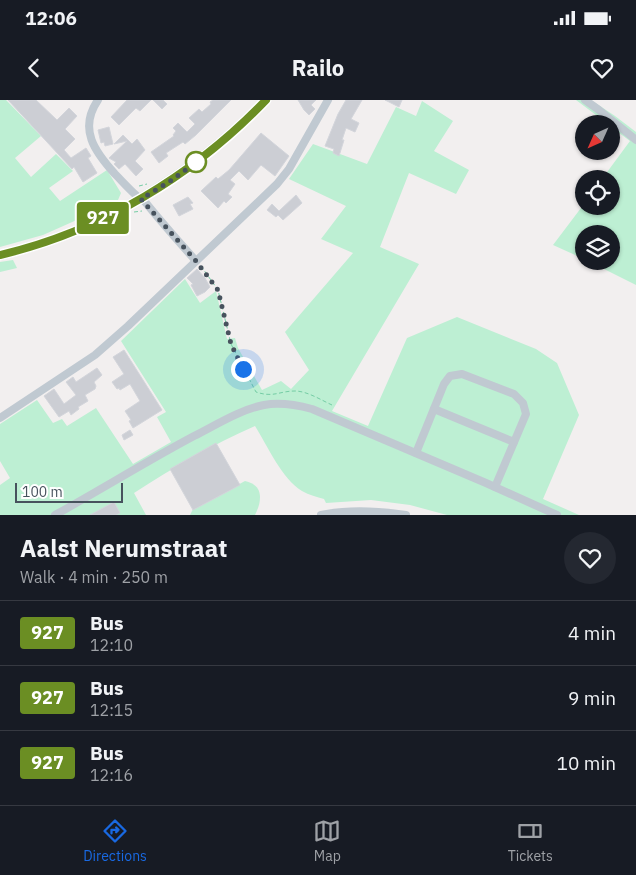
<!DOCTYPE html>
<html lang="en">
<head>
<meta charset="utf-8">
<style>
  body { margin:0; font-family:"IBM Plex Sans",sans-serif; background:#242831; color:#f1f3f6; height:100vh; display:flex; flex-direction:column; font-size:19px; white-space:nowrap }
  * { box-sizing:border-box; margin:0 }
  p { font-size:16px; color:#9ea1a6 }
  .icon { flex:none; width:28px; height:28px; fill:none; stroke:currentColor; stroke-width:2; stroke-linecap:round; stroke-linejoin:round }
  .map { position:relative; height:415px; overflow:hidden }
  .details { display:flex; flex-direction:column; background:#171b24; flex:1 }
  .details>* { flex:none }
  .badge { padding:0 10px; border-radius:4px; font-size:18px; line-height:32px }
  .needle { width:32px; rotate:225deg }
  .buttons { position:absolute; left:575px; top:15px; display:grid; gap:10px }
  .buttons a { display:grid; place-items:center; width:45px; height:45px; border-radius:50%; background:#171b24; box-shadow:0 1px 4px #0004; font-size:25px }
  .scale { position:absolute; left:15px; bottom:12px; width:108px; box-sizing:border-box; padding-left:5px; border:2px solid #47525d; border-top:0; font-size:14px; line-height:18px; white-space:nowrap; color:#47525d; -webkit-text-stroke:4px #fff; paint-order:stroke }
  .you { position:absolute; width:25px; height:25px; margin:-12px; border:4px solid #fff; border-radius:50%; background:#1a73e8; box-shadow:0 0 0 8px #1a73e833 }
  .map>.badge { position:absolute; translate:-50% -50%; box-shadow:0 0 0 2px #fff }
  .round { display:grid; place-items:center; flex:none; width:52px; height:52px; border-radius:26px; background:#242831 }
  .head { display:flex; align-items:center; justify-content:space-between; height:85px; padding:0 20px }
  h1 { font-size:24px; font-weight:700; line-height:38px }
  ul { padding:0; list-style:none }
  li { display:flex; align-items:center; gap:15px; height:65px; padding:0 20px; border-top:1px solid #363941 }
  li div { flex:1 }
  li b { display:block; font-size:19px }
  li em { font-style:normal }
  li .badge { min-width:55px; font-weight:700; text-align:center }
  .status { display:flex; justify-content:space-between; align-items:center; height:35px; padding:0 25px; background:#171b24; direction:ltr }
  .status svg { height:14px; fill:currentColor }
  header { display:flex; justify-content:space-between; align-items:center; height:65px; padding:0 20px; background:#171b24; font-size:22px; font-weight:700 }
  .dock { display:flex; justify-content:space-around; align-items:center; height:70px; border-top:1px solid #363941; background:#171b24; font-size:14px; color:#9ea1a6 }
  .dock a { display:grid; justify-items:center; gap:2px }
  .dock .on { color:#1969e2 }
  .map>svg:first-child { display:block }
  .green { fill:#bdefd3 }
  .building { fill:#ccced4; stroke:#d3d5db }
  .lines { fill:none; stroke-linecap:round; stroke-linejoin:round }
  .path { stroke:#75cda5; stroke-width:1; stroke-dasharray:4 2.5; stroke-linecap:butt }
  .minor { stroke:#c0c9d1; stroke-width:8 }
  .major { stroke:#afbdce; stroke-width:10 }
  .line-casing { stroke:#fff; stroke-width:11 }
  .line { stroke:#6b8e23; stroke-width:8 }
  .walk { stroke:#47525d; stroke-width:5; stroke-dasharray:0 9 }
  .stop-dot { fill:#fff; stroke:#6b8e23; stroke-width:2.5 }
</style>
</head>
<body>
<div class="status"><b>12:06</b><svg viewBox="0 0 49 12"><path d="M0 12V9h3v3zM5 12V6h3v6zM10 12V3h3v9zM15 12V0h3v12zM26 1h20v11H26zM47 4h2v5h-2z"/></svg></div>
<header><svg class="icon" aria-label="back" viewBox="0 0 24 24"><path d="M15 5l-7 7 7 7"/></svg>Railo<svg class="icon" aria-label="heart" viewBox="0 0 24 24"><path d="M12 20l-8-8c-3-5 5-10 8-4 3-6 11-1 8 4z"/></svg></header>
<div class="map">
<svg width="636" height="415" viewBox="0 0 636 415">
  <rect width="100%" height="100%" fill="#f2efef"/>
  <g class="green">
    <path d="M0,0H6L41,36L15,58L31,77L56,54L73,71L49,88L60,101L107,70L121,93L118,100L97,111L43,135L0,147Z"/>
    <path d="M576,0H591L615,16L636,32V185L588,161H611V134H584V159L553,145L584,104V106H611V79H602L630,41L611,27V24H608Z"/>
    <path d="M422,1L453,21L434,51L469,70L456,94L409,73L380,147L419,164L332,311L368,326L407,238L457,217L536,249L557,263L579,315L543,399L579,415H447L410,405L371,400L326,403L324,399C317,397 309,395 302,391C282,379 267,345 255,326C212,345 174,367 134,393L146,415H0V385L10,378L0,361V324L37,300L53,323L62,319L67,326L96,308L133,364L171,342L157,317L166,312L121,241L185,179L200,203L216,191L227,239L235,238L238,248L262,290L281,281L291,289L309,270L285,232L353,153L321,139L346,106L289,79L313,44L367,64L396,7L416,16Z"/>
    <path d="M13,160L17,168L0,172V162Z"/>
    <path d="M245,381C264,385 262,401 255,415H190L193,409Z"/>
  </g>
  <g class="building">
    <path d="M8,0H36L57,20L69,8L77,16L65,29L75,39L64,50L71,58L86,48L91,56L88,58L97,73L83,82L74,67L72,69Z"/>
    <path d="M127,0H151L140,11L136,8L119,25L111,17Z"/>
    <path d="M153,0H163L167,4L162,9Z"/>
    <path d="M213,0H231L196,35L185,44L183,42L166,53L168,56L159,63L151,52L174,36L173,35L176,31L173,28L178,23L187,32L195,24L189,18L199,9L202,12L211,4L210,2Z"/>
    <path d="M298,0H316L311,5L315,9L309,15L304,10Z"/>
    <path d="M346,0H362L351,19L359,23L355,32L346,28L342,40H344L339,56L333,53L334,49L325,46L338,14Z"/>
    <path d="M385,0H402L399,7Z"/>
    <path d="M109,27L113,44L105,46L104,42L101,43L98,30Z"/>
    <path d="M261,33L289,56L275,76L261,65L248,80L239,71L230,80L235,84L228,94L232,97L226,103L224,101L218,108L201,91L216,77L218,79L229,70Z"/>
    <path d="M123,35L132,44L137,39L145,50L135,61L143,69L136,76L125,64L119,69L114,64L116,62L109,58L127,41L114,44Z"/>
    <path d="M296,95L302,103L283,120L278,115L276,117L267,110L272,104L279,111Z"/>
    <path d="M188,97L193,103L190,104L193,109L179,116L173,105Z"/>
    <path d="M197,169L205,178L210,187L205,192L197,196L191,185L193,184L187,178Z"/>
    <path d="M124,250L162,310L133,328L129,321L131,320L125,311L140,301L130,284L120,290L119,288L117,289L112,282L124,274L113,257Z"/>
    <path d="M97,268L102,275L94,282L96,286L95,289L85,295L88,301L78,307L79,309L71,315L69,311L59,317L44,296L54,289L64,304L76,295L66,282L73,277L76,282Z"/>
    <path d="M130,330L133,335L124,340L122,335Z"/>
    <path d="M216,343L240,385L193,410L170,369Z"/>
    <path d="M114,402L120,413L116,415H90Z"/>
  </g>
  <g class="lines">
    <g class="path">
      <path d="M139,86L147,84"/>
      <path d="M134,112L142,111"/>
      <path d="M201,166L218,190L231,244L256,292C274,298 279,291 295,291C307,291 321,300 332,305"/>
    </g>
    <g class="minor">
      <path d="M98,0C78,29 95,52 115,74C122,81 129,89 137,96C140,98 143,100 146,103C162,123 179,142 196,161"/>
      <path d="M585,0L599,10L636,40"/>
      <path d="M434,309L514,342"/>
      <path d="M0,318L95,255L128,226L277,84L289,69L328,0"/>
      <path d="M416,353L444,284L450,276L462,274L514,294L523,303L526,314L495,387"/>
      <path d="M55,415C102,389 147,361 194,336C216,325 239,310 264,305C280,302 297,305 312,309L486,383L557,415"/>
      <path d="M321,415C349,409 379,411 406,415"/>
    </g>
    <path class="major" d="M0,155C102,131 194,74 266,0"/>
  </g>
  <g class="lines">
    <defs>
      <path id="line" d="M0,155C102,131 194,75 266,0"/>
    </defs>
    <use href="#line" class="line-casing"/>
    <use href="#line" class="line"/>
    <path class="walk" d="M196,62L198,61L169,82L141,99L196,161L218,190L231,244L243,269"/>
  </g>
  <circle class="stop-dot" cx="196" cy="62" r="10"/>
</svg>
<div class="buttons">
<a><svg class="needle" viewBox="-14 -14 28 28"><path d="M0-13l5 13h-10z" fill="#e53935"/><path d="M0 13l5-13h-10z" fill="#9ea1a6"/></svg></a>
<a><svg class="icon" aria-label="locate" viewBox="0 0 24 24"><circle cx="12" cy="12" r="6"/><path d="M12 2v4M12 18v4M2 12h4M18 12h4"/></svg></a>
<a><svg class="icon" aria-label="layers" viewBox="0 0 24 24"><path d="M12 4l9 5-9 5-9-5zM3 14l9 5 9-5"/></svg></a>
</div>
<div class="scale">100 m</div>
<div class="you" style="left:243px;top:269px"></div>
<b class="badge" style="left:103px;top:118px;background:#6b8e23;color:#fff">927</b>
</div>
<section class="details">
<div class="head"><div><h1>Aalst Nerumstraat</h1><p>Walk · 4 min · 250 m</p></div><a class="round"><svg class="icon" aria-label="heart" viewBox="0 0 24 24"><path d="M12 20l-8-8c-3-5 5-10 8-4 3-6 11-1 8 4z"/></svg></a></div>
<ul>
<li><span class="badge" style="background:#6b8e23;color:#fff">927</span><div><b>Bus</b><p>12:10</p></div><em>4 min</em></li>
<li><span class="badge" style="background:#6b8e23;color:#fff">927</span><div><b>Bus</b><p>12:15</p></div><em>9 min</em></li>
<li><span class="badge" style="background:#6b8e23;color:#fff">927</span><div><b>Bus</b><p>12:16</p></div><em>10 min</em></li>
</ul>
</section>
<nav class="dock">
<a class="on"><svg class="icon" aria-label="directions" viewBox="0 0 24 24"><path d="M12 3l9 9-9 9-9-9zM9 14v-3h6M13 9l2 2-2 2"/></svg>Directions</a>
<a><svg class="icon" aria-label="map" viewBox="0 0 24 24"><path d="M3 6l6-2 6 2 6-2v14l-6 2-6-2-6 2zM9 4v14M15 6v14"/></svg>Map</a>
<a><svg class="icon" aria-label="tickets" viewBox="0 0 24 24"><path d="M3 7h18v10H3zM15 7v10"/></svg>Tickets</a>
</nav>
</body>
</html>
